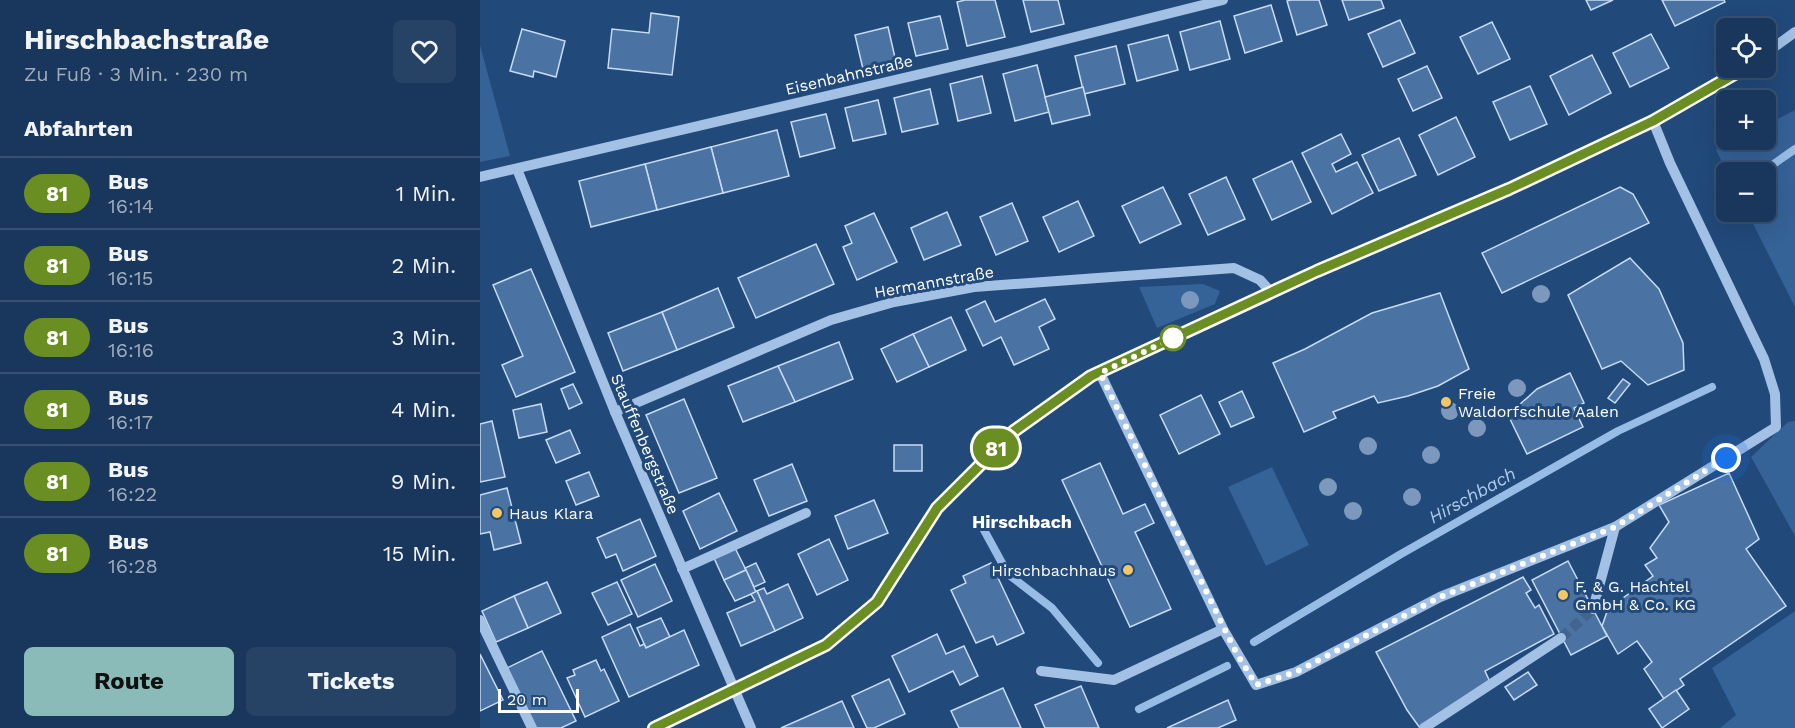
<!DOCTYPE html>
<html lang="de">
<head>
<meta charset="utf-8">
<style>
  body { margin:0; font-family:"Work Sans",sans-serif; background:#264265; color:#f1f3f6; height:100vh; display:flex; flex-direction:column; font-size:22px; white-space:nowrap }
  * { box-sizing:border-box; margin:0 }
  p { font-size:20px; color:#9facbb }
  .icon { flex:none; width:33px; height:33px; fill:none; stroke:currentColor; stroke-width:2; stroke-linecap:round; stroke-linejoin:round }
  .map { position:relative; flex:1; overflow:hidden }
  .details { display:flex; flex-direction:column; background:#19375c; width:480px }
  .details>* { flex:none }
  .badge { padding:0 12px; border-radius:20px; font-size:21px; line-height:39px }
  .buttons { position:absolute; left:1236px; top:18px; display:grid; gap:12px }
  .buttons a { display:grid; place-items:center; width:60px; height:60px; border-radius:9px; background:#19375c; box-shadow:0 6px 24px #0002,0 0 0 2px #375172; font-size:30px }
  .scale { position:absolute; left:18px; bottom:15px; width:81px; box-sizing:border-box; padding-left:6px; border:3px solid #fff; border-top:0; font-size:16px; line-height:21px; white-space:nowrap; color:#fff; -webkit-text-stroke:4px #21497a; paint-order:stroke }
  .you { position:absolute; width:30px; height:30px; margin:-15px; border:4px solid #fff; border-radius:50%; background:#1a73e8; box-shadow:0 0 0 9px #1a73e833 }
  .map>.badge { position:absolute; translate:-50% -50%; box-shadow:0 0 0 3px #fff }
  h2 { padding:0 24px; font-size:22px; line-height:54px }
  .round { display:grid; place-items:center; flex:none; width:63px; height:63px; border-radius:9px; background:#264265 }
  .summary { display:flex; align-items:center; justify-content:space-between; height:102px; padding:0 24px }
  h1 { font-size:28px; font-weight:700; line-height:45px }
  .cta { display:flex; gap:12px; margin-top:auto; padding:12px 24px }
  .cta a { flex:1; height:69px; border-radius:9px; background:#8bbbb9; color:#111; font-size:24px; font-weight:700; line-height:69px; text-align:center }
  .cta a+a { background:#264265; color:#f1f3f6 }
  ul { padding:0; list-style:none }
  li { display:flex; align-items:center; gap:18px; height:72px; padding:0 24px; border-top:2px solid #375172 }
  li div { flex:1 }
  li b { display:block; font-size:22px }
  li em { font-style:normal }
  li .badge { min-width:66px; font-weight:700; text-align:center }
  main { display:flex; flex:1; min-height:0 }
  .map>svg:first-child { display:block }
  .green { fill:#356297 }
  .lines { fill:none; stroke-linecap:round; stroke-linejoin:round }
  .stream { stroke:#97bce6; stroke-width:8 }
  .building { fill:#4a72a3; stroke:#c6dbf4; stroke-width:1.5 }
  .minor-tunnel { stroke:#42648e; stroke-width:10; stroke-dasharray:10 5; stroke-linecap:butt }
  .minor { stroke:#a3c1e5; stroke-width:10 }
  .tree { fill:#7c99bd }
  .line-casing { stroke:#fff; stroke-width:14 }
  .line { stroke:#6b8e23; stroke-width:9 }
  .walk { stroke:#fff; stroke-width:6; stroke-dasharray:0 10.8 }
  .stop-dot { fill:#fff; stroke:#6b8e23; stroke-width:3 }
  .poi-dot { fill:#f1c865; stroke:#21497a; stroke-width:2 }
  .labels { text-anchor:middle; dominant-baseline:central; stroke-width:6; stroke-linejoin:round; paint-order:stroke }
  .street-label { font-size:16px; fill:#fff; stroke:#21497a }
  .poi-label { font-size:16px; fill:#fff; stroke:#21497a; text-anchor:start }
  .water-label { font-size:18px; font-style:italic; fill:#aecbed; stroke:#21497a }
  .neighbourhood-label { font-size:18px; font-weight:bold; fill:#fff; stroke:#21497a }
</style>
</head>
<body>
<main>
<section class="details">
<div class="summary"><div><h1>Hirschbachstraße</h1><p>Zu Fuß · 3 Min. · 230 m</p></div><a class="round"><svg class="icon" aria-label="heart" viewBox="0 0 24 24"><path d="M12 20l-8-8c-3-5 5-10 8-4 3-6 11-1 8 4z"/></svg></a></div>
<h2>Abfahrten</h2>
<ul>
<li><span class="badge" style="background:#6b8e23;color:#fff">81</span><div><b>Bus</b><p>16:14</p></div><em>1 Min.</em></li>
<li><span class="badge" style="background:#6b8e23;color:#fff">81</span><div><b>Bus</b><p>16:15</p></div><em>2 Min.</em></li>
<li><span class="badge" style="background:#6b8e23;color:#fff">81</span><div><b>Bus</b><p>16:16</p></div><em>3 Min.</em></li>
<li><span class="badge" style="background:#6b8e23;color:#fff">81</span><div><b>Bus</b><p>16:17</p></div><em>4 Min.</em></li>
<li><span class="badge" style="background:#6b8e23;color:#fff">81</span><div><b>Bus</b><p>16:22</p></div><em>9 Min.</em></li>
<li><span class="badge" style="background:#6b8e23;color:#fff">81</span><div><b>Bus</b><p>16:28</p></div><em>15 Min.</em></li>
</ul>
<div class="cta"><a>Route</a><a>Tickets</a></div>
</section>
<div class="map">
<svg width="1315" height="728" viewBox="0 0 1315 728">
  <rect width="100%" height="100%" fill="#21497a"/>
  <g class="green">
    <path d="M0,45L30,156L0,162Z"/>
    <path d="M1315,110V307L1267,212H1286V172H1247L1236,150L1256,140H1286V125Z"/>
    <path d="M723,284L740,291L735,304L677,328L659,287Z"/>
    <path d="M1315,421V536L1271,457L1308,422Z"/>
    <path d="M792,467L829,545L786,566L748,487Z"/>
    <path d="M1315,611V728H1240L1256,715L1232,668Z"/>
  </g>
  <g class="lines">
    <g class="stream">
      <path d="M1288,168L1315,149"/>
      <path d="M504,530L528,574L572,608L618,663"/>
      <path d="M774,642L921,554L1138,431L1232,387"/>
      <path d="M659,709L747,666"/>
    </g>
  </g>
  <g class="building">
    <path d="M485,0H515L525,37L487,46L477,2Z"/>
    <path d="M543,0H578L584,24L551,32Z"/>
    <path d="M811,0H839L847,25L817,35L807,1Z"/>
    <path d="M862,0H901L904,8L869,20Z"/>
    <path d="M1106,0H1133L1111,10Z"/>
    <path d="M1182,0H1244L1245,2L1195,26Z"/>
    <path d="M791,5L802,41L765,53L754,16Z"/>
    <path d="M171,13L199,17L192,75L128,68L132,29L169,33Z"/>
    <path d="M460,16L468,49L436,56L428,23Z"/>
    <path d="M920,20L935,53L903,67L888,34Z"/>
    <path d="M740,21L750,59L710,70L700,32Z"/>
    <path d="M1012,22L1030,59L998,74L980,37Z"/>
    <path d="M408,27L416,62L383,69L375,35Z"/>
    <path d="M42,29L85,41L76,77L54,71L53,77L30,71Z"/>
    <path d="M1171,34L1189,68L1150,87L1133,53Z"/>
    <path d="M688,35L698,70L657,81L648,45Z"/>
    <path d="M636,46L645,84L604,94L595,56Z"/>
    <path d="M1112,55L1131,93L1089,115L1070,76Z"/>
    <path d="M557,65L569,112L535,121L523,74Z"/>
    <path d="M947,66L962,98L933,111L918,79Z"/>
    <path d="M502,76L511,113L478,121L470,84Z"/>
    <path d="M1050,86L1067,124L1030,140L1013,102Z"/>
    <path d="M603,87L610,115L572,124L565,97Z"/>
    <path d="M450,89L458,124L422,132L414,98Z"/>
    <path d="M398,100L406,134L373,141L365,108Z"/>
    <path d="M346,114L355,148L320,157L311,122Z"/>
    <path d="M976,117L995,157L958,175L939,135Z"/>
    <path d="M297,130L309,176L243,193L231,147Z"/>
    <path d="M861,134L871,154L852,164L856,172L877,162L893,193L852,214L822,153Z"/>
    <path d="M919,138L936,175L899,191L882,155Z"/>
    <path d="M231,147L243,193L177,210L165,164Z"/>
    <path d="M812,161L831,202L792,220L773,179Z"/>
    <path d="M165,164L177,210L111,227L99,181Z"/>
    <path d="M746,177L765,219L728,235L709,194Z"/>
    <path d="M683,187L701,224L660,243L642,206Z"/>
    <path d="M1140,187L1153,194L1169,223L1022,293L1002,253Z"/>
    <path d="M598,201L614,236L579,252L563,217Z"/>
    <path d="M532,203L548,241L516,255L500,217Z"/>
    <path d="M467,212L481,245L444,260L431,228Z"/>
    <path d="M394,213L417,262L377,280L363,247L372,243L365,226Z"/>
    <path d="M336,244L354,284L276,318L258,278Z"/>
    <path d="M1150,258L1179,289L1203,343L1204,370L1168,385L1141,361L1122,369L1088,295Z"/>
    <path d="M51,269L95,372L36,397L22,365L43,356L13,285Z"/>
    <path d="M238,288L254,327L197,350L182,312Z"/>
    <path d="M960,293L989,369L958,386L928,396L898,403L894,396L853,412L856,418L824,432L793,363L825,349L892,313Z"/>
    <path d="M565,299L575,319L559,327L569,349L534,365L521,337L503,346L486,310L505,301L515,322Z"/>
    <path d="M182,312L197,350L143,371L128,333Z"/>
    <path d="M471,317L486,350L449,367L433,334Z"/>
    <path d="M433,334L449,367L417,382L401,349Z"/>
    <path d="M359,342L373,379L315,402L298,366Z"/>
    <path d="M298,366L315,402L263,422L248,386Z"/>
    <path d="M1090,373L1104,403L1094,408L1103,427L1047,454L1028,415L1057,389Z"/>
    <path d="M1143,379L1150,384L1135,403L1128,398Z"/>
    <path d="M93,384L102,403L89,409L81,389Z"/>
    <path d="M762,391L774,417L751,427L739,402Z"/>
    <path d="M721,395L740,434L699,454L680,415Z"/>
    <path d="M204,399L237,478L199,493L166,415Z"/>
    <path d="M61,404L67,432L39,438L33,410Z"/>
    <path d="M12,421L25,477L0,482V424Z"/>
    <path d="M90,430L100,453L76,463L66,440Z"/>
    <rect x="414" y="445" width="28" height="26"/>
    <path d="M620,463L643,514L665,504L674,523L655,532L691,609L650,627L582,480Z"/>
    <path d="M312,464L327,501L289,516L274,480Z"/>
    <path d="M109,472L119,496L96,505L86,481Z"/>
    <path d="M1249,473L1279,539L1266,549L1306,606L1200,679L1204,685L1184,699L1164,669L1172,662L1157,641L1138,654L1122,626L1128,609L1173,576L1165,565L1177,558L1170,548L1189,522L1179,505Z"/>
    <path d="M27,488L41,543L14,550L10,532L0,534V495Z"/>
    <path d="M239,493L257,531L220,549L203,511Z"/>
    <path d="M394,500L408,533L368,549L355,516Z"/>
    <path d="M160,519L176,556L143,571L136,554L126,558L117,538Z"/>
    <path d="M349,539L368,580L337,595L318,554Z"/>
    <path d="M255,548L266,570L244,580L234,558Z"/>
    <path d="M1088,561L1127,636L1091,655L1052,580Z"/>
    <path d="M276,563L285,582L274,587L265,568Z"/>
    <path d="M511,563L544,633L517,645L513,636L496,643L471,590L486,583L483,576Z"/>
    <path d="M175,564L192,601L158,617L141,580Z"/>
    <path d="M266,570L276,592L255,601L244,580Z"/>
    <path d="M1043,577L1051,590L1046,593L1055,608L1059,605L1074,634L1005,671L1010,682L940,728L927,710L896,652Z"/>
    <path d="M67,582L81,613L48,628L34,596Z"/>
    <path d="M137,582L152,614L128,625L112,593Z"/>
    <path d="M308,584L323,618L295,631L277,591L284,588L287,594Z"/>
    <path d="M277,591L295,631L261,646L247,613L275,601L271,594Z"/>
    <path d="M34,596L48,628L16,642L2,611Z"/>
    <path d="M181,618L190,637L166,648L157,628Z"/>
    <path d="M150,624L160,646L164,644L166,648L204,630L219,665L149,697L122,637Z"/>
    <path d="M457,634L466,654L484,646L498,676L480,685L473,671L429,692L412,656Z"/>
    <path d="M62,651L96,721L81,728H55L27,668Z"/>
    <path d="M0,654L23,700L0,711Z"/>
    <path d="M116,660L121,671L124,669L139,701L105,717L87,678L95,675L93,670Z"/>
    <path d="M1048,672L1057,685L1034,700L1025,687Z"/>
    <path d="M409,679L425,714L394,728H387L372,696Z"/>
    <path d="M601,686L619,728H565L555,705Z"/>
    <path d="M523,688L541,728H479L471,711Z"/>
    <path d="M1196,690L1209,709L1182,728L1169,709Z"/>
    <path d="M748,700L756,720L738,728H687Z"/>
    <path d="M362,701L374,728H301Z"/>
  </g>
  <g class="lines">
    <path class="minor-tunnel" d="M1081,638L1113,609"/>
    <g class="minor">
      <path d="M1286,53L1315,32"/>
      <path d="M37,169L135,412L271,728"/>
      <path d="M0,177L539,51L743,0"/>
      <path d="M620,373L743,629L776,685L816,672L960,597L1135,527L1296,427L1295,394L1284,359L1190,163L1173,121"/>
      <path d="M135,412L351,320L414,302L494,287L754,268L780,280L791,292"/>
      <path d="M202,569L326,513"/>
      <path d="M1113,609L1135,527"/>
      <path d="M0,620L52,728"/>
      <path d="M561,671L634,680L743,629"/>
      <path d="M174,728L346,645L397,602L457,508L533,431L611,376L837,271L1029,189L1173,121L1265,68"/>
      <path d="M944,728L1081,638"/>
    </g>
  </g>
  <g class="tree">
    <circle cx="1061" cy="294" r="9"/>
    <circle cx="710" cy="300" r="9"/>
    <circle cx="1037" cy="388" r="9"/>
    <circle cx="970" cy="411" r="9"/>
    <circle cx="997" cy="428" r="9"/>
    <circle cx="888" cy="446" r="9"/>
    <circle cx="951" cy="455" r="9"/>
    <circle cx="848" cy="487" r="9"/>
    <circle cx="932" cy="497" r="9"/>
    <circle cx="873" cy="511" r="9"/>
  </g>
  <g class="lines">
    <defs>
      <path id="line" d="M174,728L346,645L397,602L457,508L534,431L611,376L837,271L1029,189L1173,121L1265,68"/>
    </defs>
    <use href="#line" class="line-casing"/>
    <use href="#line" class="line"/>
    <path class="walk" d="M693,338L620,373L744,628L757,654L776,685L816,672L960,597L1135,527L1246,458"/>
  </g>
  <circle class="stop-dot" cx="693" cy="338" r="12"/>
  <g class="poi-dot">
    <circle cx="966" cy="402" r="6"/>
    <circle cx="17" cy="513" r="6"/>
    <circle cx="648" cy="570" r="6"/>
    <circle cx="1083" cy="595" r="6"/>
  </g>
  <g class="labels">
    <g class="street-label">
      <text transform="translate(369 75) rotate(-13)">Eisenbahnstraße</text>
      <text transform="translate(454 282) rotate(-10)">Hermannstraße</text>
      <text transform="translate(165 444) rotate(67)">Stauffenbergstraße</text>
    </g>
    <g class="poi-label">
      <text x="978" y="393">Freie<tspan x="978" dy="18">Waldorfschule Aalen</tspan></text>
      <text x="29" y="513">Haus Klara</text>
      <text x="636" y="570" text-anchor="end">Hirschbachhaus</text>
      <text x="1095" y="586">F. &amp; G. Hachtel<tspan x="1095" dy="18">GmbH &amp; Co. KG</tspan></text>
    </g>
    <g class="water-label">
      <text transform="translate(992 495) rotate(-29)">Hirschbach</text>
    </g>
    <g class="neighbourhood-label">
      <text x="542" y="521">Hirschbach</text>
    </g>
  </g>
</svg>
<div class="buttons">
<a><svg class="icon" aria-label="locate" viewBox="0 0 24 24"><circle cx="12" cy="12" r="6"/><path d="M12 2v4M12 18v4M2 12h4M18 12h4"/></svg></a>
<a>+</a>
<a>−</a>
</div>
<div class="scale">20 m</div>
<div class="you" style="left:1246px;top:458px"></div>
<b class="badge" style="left:516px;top:448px;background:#6b8e23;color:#fff">81</b>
</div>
</main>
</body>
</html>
